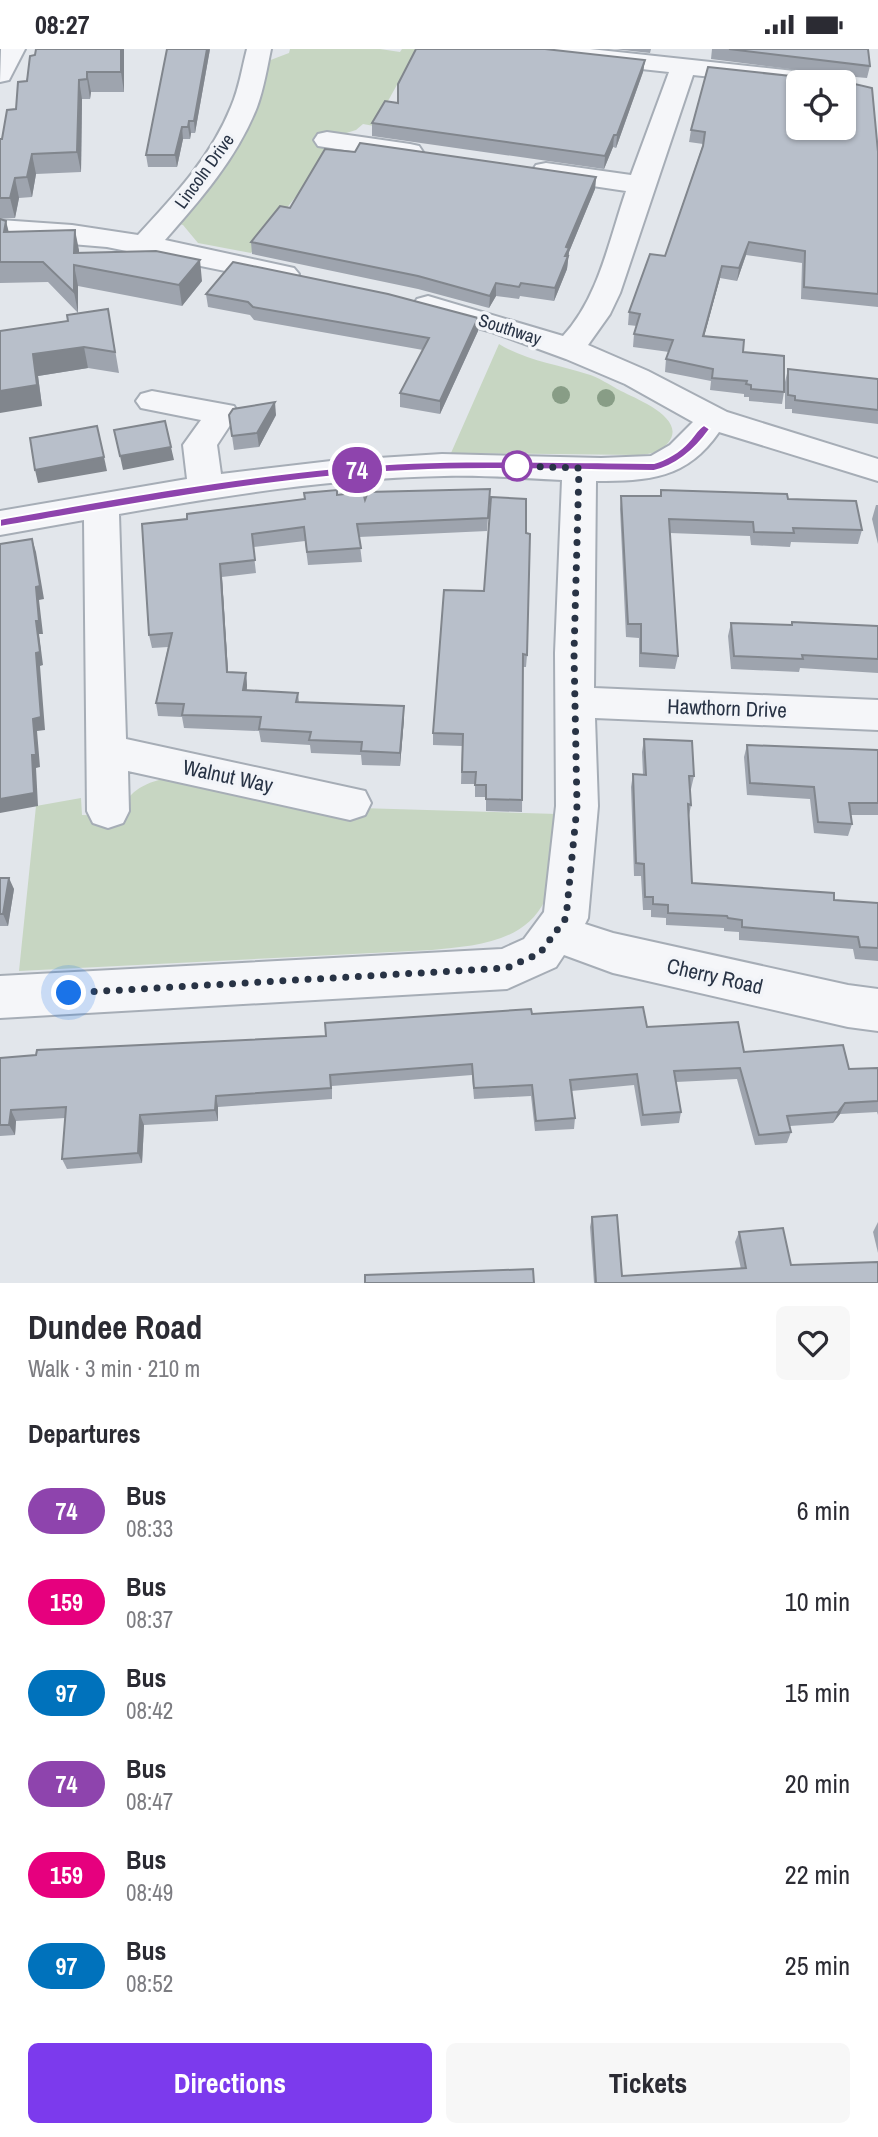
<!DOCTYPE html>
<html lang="en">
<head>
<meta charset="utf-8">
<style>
  body { margin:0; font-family:"Archivo Narrow",sans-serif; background:#f7f7f7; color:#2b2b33; height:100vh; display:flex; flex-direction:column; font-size:26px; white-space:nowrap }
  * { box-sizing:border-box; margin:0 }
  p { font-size:23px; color:#7c7c81 }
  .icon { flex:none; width:38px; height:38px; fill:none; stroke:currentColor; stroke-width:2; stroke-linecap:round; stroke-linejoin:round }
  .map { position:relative; height:1234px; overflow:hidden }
  .side { display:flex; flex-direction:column; background:#fff; flex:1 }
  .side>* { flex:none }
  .badge { padding:0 14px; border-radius:23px; font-size:24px; line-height:46px }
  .controls { position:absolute; left:786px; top:21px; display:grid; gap:14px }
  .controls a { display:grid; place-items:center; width:70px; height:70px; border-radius:10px; background:#fff; box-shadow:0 2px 5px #0004; font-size:35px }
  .you { position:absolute; width:35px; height:35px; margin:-18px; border:5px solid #fff; border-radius:50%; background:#1a73e8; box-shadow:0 0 0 10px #1a73e833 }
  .map>.badge { position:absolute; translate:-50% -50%; box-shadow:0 0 0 4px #fff }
  h2 { padding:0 28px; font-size:26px; line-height:63px }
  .round { display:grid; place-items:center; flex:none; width:74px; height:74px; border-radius:10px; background:#f7f7f7 }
  .summary { display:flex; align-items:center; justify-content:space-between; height:119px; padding:0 28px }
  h1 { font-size:33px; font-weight:700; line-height:52px }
  .primary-button { display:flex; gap:14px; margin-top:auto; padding:14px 28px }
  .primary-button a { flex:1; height:80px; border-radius:10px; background:#7c3aed; color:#fff; font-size:28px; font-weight:700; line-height:80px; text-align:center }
  .primary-button a+a { background:#f7f7f7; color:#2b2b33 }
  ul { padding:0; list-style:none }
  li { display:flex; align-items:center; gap:21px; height:91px; padding:0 28px }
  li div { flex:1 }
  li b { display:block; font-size:26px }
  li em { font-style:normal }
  li .badge { min-width:77px; font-weight:700; text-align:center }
  .status { display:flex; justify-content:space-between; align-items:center; height:49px; padding:0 35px; background:#fff; direction:ltr }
  .status svg { height:19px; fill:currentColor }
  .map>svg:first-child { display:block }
  .green { fill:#c7d6c2 }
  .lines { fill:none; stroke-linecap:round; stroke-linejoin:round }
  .minor-casing { stroke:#a6adb6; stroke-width:4 }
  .minor { fill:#f5f6f9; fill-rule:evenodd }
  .tree { fill:#889d86 }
  .wall { fill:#9ea4ae }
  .shaded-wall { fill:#81868d }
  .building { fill:#b8bfca; stroke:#81868d; stroke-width:2; fill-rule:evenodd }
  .line { fill:#8e44ad; stroke:#fff; stroke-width:2 }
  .walk { stroke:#283345; stroke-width:7; stroke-dasharray:0 12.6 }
  .stop-dot { fill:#fff; stroke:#8e44ad; stroke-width:3.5 }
  .labels { text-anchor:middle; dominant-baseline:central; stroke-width:7; stroke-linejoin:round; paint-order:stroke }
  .far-street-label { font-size:18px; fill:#283345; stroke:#f2f4f8 }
  .street-label { font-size:21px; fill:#283345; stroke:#f2f4f8 }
</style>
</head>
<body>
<div class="status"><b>08:27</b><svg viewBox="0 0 49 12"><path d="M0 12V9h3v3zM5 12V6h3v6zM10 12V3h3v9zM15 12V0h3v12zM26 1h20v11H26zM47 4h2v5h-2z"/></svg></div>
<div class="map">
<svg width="878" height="1234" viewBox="0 0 878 1234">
  <rect width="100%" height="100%" fill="#e2e6eb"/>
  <g class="green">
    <path d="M290,0H380L400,3L402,0H417L374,77L363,75L356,81L340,86L336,97L251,204L198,194L183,176L176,174L268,12L289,4Z"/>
    <path d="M499,295C527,312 557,315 587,325C598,328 610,336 621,342C637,350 688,370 668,394C660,403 651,405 639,406L451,404Z"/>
    <path d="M167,729L360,759L557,765C554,787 553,833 545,851C525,894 473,897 432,901L19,922L36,757L81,749L82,766L118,767C127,744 142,734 167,729Z"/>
  </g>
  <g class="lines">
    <defs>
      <g id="minor">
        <path d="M1,0H25L9,31L0,33Z"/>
        <path d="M247,0H271C267,19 264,39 257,58C237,109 201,150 165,191L294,219L299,225L294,231L284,234L107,198L0,189V171L72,176L138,186C174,147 211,108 231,58C239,40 242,19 247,0Z"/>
        <path d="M510,0H590L831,26L840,28L843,33H798V37L693,26L620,244L610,265L588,296L648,322L727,363L878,410V432L719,383C687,430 648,432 596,432L594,639L878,651V681L595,669L598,757L588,869L585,875L613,884L848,936L878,940V982L848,978L613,924L564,906L556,918L507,940L0,969V927L502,900L524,890L544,863L556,757L555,604L562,431C522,429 483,426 444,427C335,429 226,446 119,465L126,690L365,742L371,754L365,766L350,771L128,722L129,762L123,774L108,779L93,774L87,762L84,471L0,486V462L187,430L183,396L201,371L141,359L136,352L141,345L152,342L234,357L238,364L217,396L221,425L331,412L442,405L601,409L651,407L670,396L693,373L625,335L566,310L492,283L417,262L413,256L417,250L428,247L563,287C599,248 609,191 626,142L546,130L536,128L532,122L536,116L546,114L631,126L669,23L522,7L513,5Z"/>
        <path d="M327,83L410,95L419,97L423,103L419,109L410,111L318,97L314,91L318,85Z"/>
      </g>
    </defs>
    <use href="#minor" class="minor-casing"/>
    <use href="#minor" class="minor"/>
  </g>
  <g class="tree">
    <circle cx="561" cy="346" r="9"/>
    <circle cx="606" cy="349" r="9"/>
  </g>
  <g class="wall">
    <path d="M36,0H124V43H91L90,50H82L81,123L36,125L32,148L19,149L15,169H0V90H2L16,60L35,6Z"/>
    <path d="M210,0L195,84H191L190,90H183L177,118H148L146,106Z"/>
    <path d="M614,0H651L650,4Z"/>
    <path d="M712,0H868L870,17L867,29L844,27L846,33L878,103V258L801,250L802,214L746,206L737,232L720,229L704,287L743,303L784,343L782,355L749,352V348H744V345L710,341L711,332L665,323L666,310L669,303L633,298L634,285L637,277L628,276L629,263L665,207L703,95L689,93L691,81L800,28L822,24L711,10Z"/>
    <path d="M645,11L643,23L616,99L613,98L604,120L372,87V74Z"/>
    <path d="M355,103L596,128L595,140L569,203L567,220L554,252L520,247L519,250L496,247L489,259L418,240L252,205L251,193Z"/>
    <path d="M0,170L6,172L8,183L79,201V204L202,232L182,257L78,237V264L48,233L0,234Z"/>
    <path d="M206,245L478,282L440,365L400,358V344L423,301L254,271L250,266L208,258Z"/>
    <path d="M108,260L119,324L88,319L38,327L42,357L2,282L68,272Z"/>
    <path d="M788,320L878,330V375L792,364V360H785V333Z"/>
    <path d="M229,366H276L259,398L234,401Z"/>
    <path d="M490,440L487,482L359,488L362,513L308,516L305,492L253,498L256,524L222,528L228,623L246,624L247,637V641L298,644L299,653L404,657V670L400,717L362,716L361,706L311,704L310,696L261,693L259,682L184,679L182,668L158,667L156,654L168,598L152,599L149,586L187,470L338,446L365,451Z"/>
    <path d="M661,441L788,450L862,481L858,495L791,493L790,498L751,496L750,487L670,484L678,607L675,620L639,618V589L626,588L620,460L621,447H660Z"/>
    <path d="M876,456H878V495L872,470Z"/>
    <path d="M526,484L527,606L526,618H523L522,763L486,762V748H475V735H461L462,697L433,696V684Z"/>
    <path d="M792,573L878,577V624L800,619L799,623L731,620L728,587L731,574L791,576Z"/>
    <path d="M644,690L694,727L691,740H690L691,756L689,767L692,834L834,851L878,854V912L855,910L853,900L739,891V883L724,882V879L666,876V869L651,868V861H643L641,827H634L631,738L633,725L643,726L642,703Z"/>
    <path d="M747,696L878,701V766H851L852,775L848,787L814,784L810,750L747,746L744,708Z"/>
    <path d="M0,829L14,840L8,877H0Z"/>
    <path d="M532,965L647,978L744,1003L849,1020L878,1019V1066L877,1063L840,1065L833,1074L790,1077L791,1083L787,1094L755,1096L737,1030L676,1033L681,1063L679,1074L641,1077L634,1036L571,1042L575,1069L574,1080L535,1082L531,1047L474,1050L472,1026L332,1037V1050L218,1058V1072L144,1076L142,1114L67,1120L62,1110L65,1069L16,1072L15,1086L0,1087V1009L326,987Z"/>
    <path d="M592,1168L622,1227L741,1220L735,1193L739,1183L791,1216L878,1234H594L590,1178Z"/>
    <path d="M878,1173V1204L873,1183Z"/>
  </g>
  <g class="shaded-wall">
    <path d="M121,0H124V43L121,23Z"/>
    <path d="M207,0H210L195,84L194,72Z"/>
    <path d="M645,11L643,23L616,99L617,86Z"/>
    <path d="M87,23L91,43L90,50L87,30Z"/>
    <path d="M79,31L82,50L81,123L77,103Z"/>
    <path d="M189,72L191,84L190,90L188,78Z"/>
    <path d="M182,78L183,90L177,118L175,106Z"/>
    <path d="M614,86L613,98L604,120L605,107Z"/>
    <path d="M32,105L36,125L32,148L27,128Z"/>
    <path d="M596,128L595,140L569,203L567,220L554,252L555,239L566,198Z"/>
    <path d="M15,129L19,149L15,169L10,149Z"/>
    <path d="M6,172L11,192L4,183Z"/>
    <path d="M75,181L79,201V217L74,204Z"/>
    <path d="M749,193L746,206L737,232L739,219Z"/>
    <path d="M200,211L202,232L182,257L179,236Z"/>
    <path d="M74,216L78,237V264L74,243Z"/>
    <path d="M722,217L720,229L701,299L703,287Z"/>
    <path d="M496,234V247L489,259L490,247Z"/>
    <path d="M478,269V282L440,365V352Z"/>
    <path d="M84,298L88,319L38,327L42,357L0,364V342L33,305Z"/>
    <path d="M275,353L276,366L259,398L257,384Z"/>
    <path d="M171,398L174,411L123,421L120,407Z"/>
    <path d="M104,408L107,422L38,434L35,421Z"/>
    <path d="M32,490L36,503L44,550L39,551L43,585H39L43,616L40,617L45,681L37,682L40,718L36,719L38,757L0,764V750L32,706L36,604V538Z"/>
    <path d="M220,515L222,528L229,637L227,623Z"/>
    <path d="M246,624L247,637L245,654L243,641Z"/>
    <path d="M404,657V670L400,717V704Z"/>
    <path d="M9,829L14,840L8,877L3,865Z"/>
    <path d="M216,1047L218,1058V1072L215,1061Z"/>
    <path d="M845,1054L840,1065L833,1074L838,1063Z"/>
    <path d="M11,1061L16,1072L15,1086L9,1076Z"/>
    <path d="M140,1066L144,1076L142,1114L138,1104Z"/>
  </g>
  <g class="building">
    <path d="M36,0H121V23H87V30L79,31L77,103L32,105L27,128L15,129L10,149H0V90H2L7,61L16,60L18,33L27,32L30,7L35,6Z"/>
    <path d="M167,0H207L194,72H189L188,78H182L175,106H146Z"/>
    <path d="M416,0H545L645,11L617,86H614L605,107L372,74L385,52L398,54V35Z"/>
    <path d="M729,0H868L870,17Z"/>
    <path d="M708,18L800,28L803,24H844L846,33L872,39L878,103V245L804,238L805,202L749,193L739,219L722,217L703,287L744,291L743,303L784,307V343L751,340V336L746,335L747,332L712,329L713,320L666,310L673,291L634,285L640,265L629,263L650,205L665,207L703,97L705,83L691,81ZM798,33H844V79H798Z"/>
    <path d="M360,94L596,128L566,198L569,199L565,207H568L555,239L521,234L519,238L496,234L490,247L418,227L251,193L280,157L290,159L325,100L355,103Z"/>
    <path d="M0,170L6,172L4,183L75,181L74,204L156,202L200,211L179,236L74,216V243L43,213H0Z"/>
    <path d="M233,213L388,245L478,269L440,352L400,344L429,289L253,258L248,253L206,245Z"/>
    <path d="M108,260L115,303L84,298L33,305L37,336L0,342V282L68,272L67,266Z"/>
    <path d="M788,320L878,330V361L795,351V347L788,346Z"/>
    <path d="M275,353L257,384L232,387L229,366L233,360Z"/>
    <path d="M165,372L171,398L120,407L114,381Z"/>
    <path d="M97,377L104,408L35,421L30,389Z"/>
    <path d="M490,440L488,469L357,475L361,499L307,503L304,478L252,485L255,511L220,515L227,623L246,624L243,641L298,644L296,653L404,657L400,704L361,702L362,693L309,691L311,683L259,680L261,668L182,666L184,655L156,654L172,584L149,586L142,475L187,470V465L305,450L304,444L337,441V446L363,443L365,451L368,443Z"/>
    <path d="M661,441L787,445L788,450L856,452L862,481L793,479L794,484L754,483L753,473L669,470L678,607L641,604V575H628L621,447H661Z"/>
    <path d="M491,448L526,450V484L530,485L527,606L523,605L522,751L486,750V736H475L476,723H462L463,685L433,684L444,541L484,542Z"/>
    <path d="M32,490L40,537L36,538L39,572H36L40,603L36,604L41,668L33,670L36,706H32L34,744L0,750V495Z"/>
    <path d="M792,573L878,577V610L802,606L803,610L734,607L731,574L792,576Z"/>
    <path d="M644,690L692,692L694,727H689L691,756L688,755L692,834L834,844V851L878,854V899L860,898L858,888L742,878V871L728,869L727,867L668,864V856L653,855V848H645L644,815L636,814L633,725L646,726Z"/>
    <path d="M747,696L878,701V754H849L852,775L818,773L814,738L750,734Z"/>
    <path d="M0,829H9L3,865H0Z"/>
    <path d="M643,958L647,978L738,973L744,1003L843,996L849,1020L878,1019V1052L845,1054L838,1063L787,1067L791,1083L759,1086L740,1019L674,1022L681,1063L643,1066L637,1025L570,1031L575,1069L536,1072L532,1036L474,1039L472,1015L330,1026L331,1039L216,1047L215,1061L140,1066L138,1104L62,1110L66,1058L11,1061L9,1076H0V1009L36,1006L37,1001L326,987L325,974L531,960L532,965Z"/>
    <path d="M617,1166L622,1227L746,1219L739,1183L783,1179L791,1216L878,1213V1234H596L592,1168Z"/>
    <path d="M533,1220L534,1234H365V1226Z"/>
  </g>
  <path class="line" d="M704,376L710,380C695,401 678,416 654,422C548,421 441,416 336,427C223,438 112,459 0,478V470C112,450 223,430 336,419C441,409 548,413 654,414C666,411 680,402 688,393C694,387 697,380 704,376Z"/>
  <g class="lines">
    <path class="walk" d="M69,944L507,919L540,904L566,869L577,757L574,604L579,419L517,417"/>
  </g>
  <circle class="stop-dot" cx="517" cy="417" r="14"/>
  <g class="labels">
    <g class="far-street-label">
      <text transform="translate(204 122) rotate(-54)">Lincoln Drive</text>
      <text transform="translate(510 280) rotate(18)">Southway</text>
    </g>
    <g class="street-label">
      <text transform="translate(727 659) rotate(2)">Hawthorn Drive</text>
      <text transform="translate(228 727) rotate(12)">Walnut Way</text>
      <text transform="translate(715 927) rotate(13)">Cherry Road</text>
    </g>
  </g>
</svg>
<div class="controls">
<a><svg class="icon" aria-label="locate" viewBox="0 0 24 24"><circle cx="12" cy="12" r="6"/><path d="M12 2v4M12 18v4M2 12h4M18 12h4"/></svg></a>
</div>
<div class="you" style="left:69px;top:944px"></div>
<b class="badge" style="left:357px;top:421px;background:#8e44ad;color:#fff">74</b>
</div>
<section class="side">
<div class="summary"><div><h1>Dundee Road</h1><p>Walk · 3 min · 210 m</p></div><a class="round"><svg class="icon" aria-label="heart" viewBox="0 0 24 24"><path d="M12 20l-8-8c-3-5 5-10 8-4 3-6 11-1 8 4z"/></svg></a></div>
<h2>Departures</h2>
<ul>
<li><span class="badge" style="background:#8e44ad;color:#fff">74</span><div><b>Bus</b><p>08:33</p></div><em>6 min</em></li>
<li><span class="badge" style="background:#e6007e;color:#fff">159</span><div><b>Bus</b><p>08:37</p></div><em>10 min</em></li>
<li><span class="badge" style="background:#0072bc;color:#fff">97</span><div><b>Bus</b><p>08:42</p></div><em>15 min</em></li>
<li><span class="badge" style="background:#8e44ad;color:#fff">74</span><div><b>Bus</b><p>08:47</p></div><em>20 min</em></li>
<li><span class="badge" style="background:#e6007e;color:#fff">159</span><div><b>Bus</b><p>08:49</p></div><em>22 min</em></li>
<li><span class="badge" style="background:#0072bc;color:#fff">97</span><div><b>Bus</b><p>08:52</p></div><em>25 min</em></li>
</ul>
<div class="primary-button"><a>Directions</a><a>Tickets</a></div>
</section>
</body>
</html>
